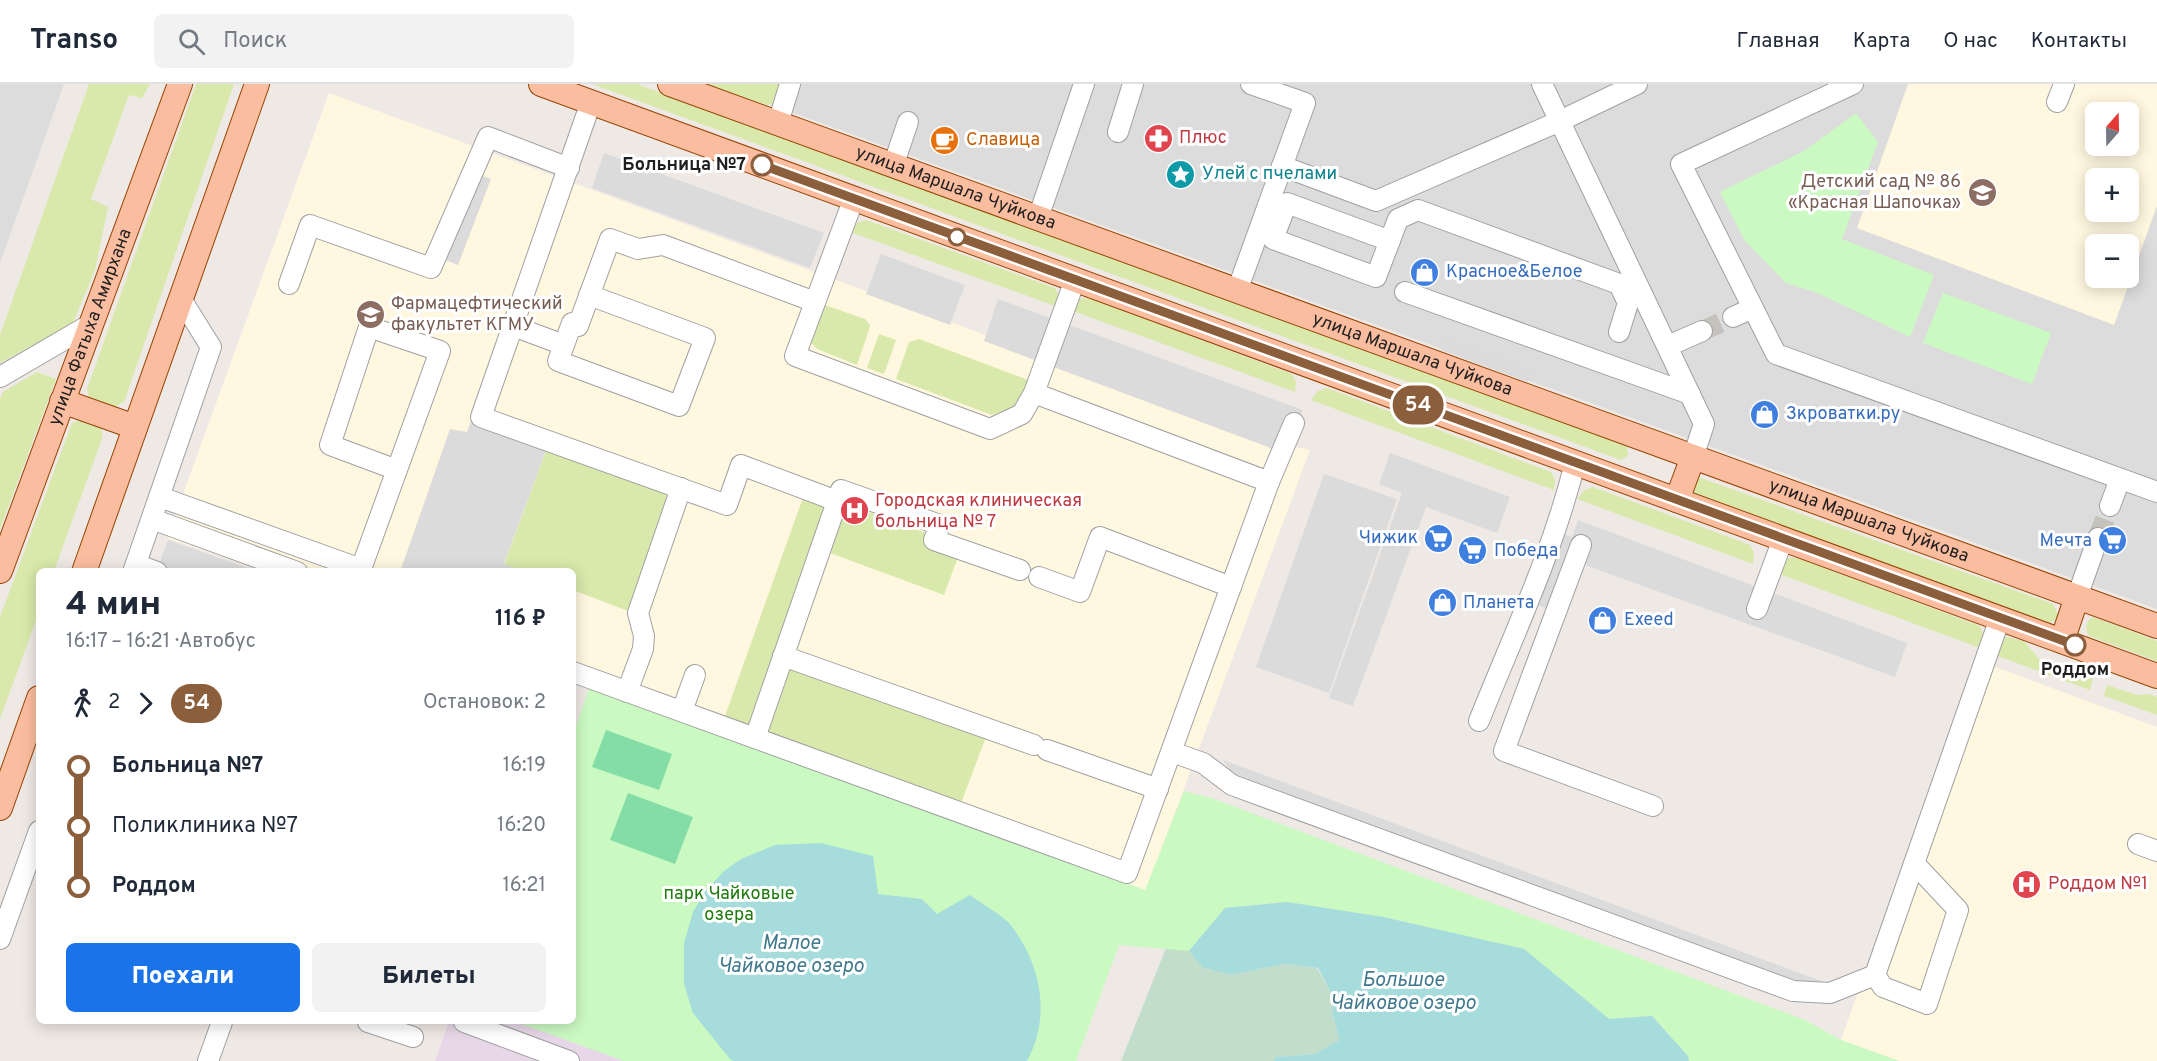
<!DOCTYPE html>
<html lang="ru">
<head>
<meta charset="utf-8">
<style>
  body { margin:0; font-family:Overpass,sans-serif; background:#f2f2f3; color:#1f2937; height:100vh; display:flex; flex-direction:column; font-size:22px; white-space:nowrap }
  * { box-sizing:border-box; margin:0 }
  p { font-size:20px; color:#747a83 }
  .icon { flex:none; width:33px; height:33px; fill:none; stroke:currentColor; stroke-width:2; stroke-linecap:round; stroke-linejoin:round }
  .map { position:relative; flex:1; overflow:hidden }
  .panel { position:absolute; left:36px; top:484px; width:540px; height:456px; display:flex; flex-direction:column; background:#fff; border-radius:9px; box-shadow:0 3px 15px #0003 }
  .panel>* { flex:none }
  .badge { padding:0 12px; border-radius:20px; font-size:21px; line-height:39px }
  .needle { width:39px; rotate:20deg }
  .tools { position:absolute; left:2085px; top:18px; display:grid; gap:12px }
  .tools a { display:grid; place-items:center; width:54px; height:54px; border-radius:9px; background:#fff; box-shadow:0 3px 15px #0003; font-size:30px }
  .map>.badge { position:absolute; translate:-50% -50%; box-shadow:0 0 0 3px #fff }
  .legs { display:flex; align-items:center; gap:9px; height:66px; padding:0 30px; font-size:20px }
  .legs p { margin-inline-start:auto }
  .summary { display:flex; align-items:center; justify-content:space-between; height:102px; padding:0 30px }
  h1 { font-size:33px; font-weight:800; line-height:45px }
  .action { display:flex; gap:12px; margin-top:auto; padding:12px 30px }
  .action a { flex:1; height:69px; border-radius:9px; background:#1a73e8; color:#fff; font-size:24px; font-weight:800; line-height:69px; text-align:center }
  .action a+a { background:#f2f2f3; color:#1f2937 }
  ul { padding:0 30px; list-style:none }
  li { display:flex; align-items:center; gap:21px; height:60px; font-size:22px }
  li i { display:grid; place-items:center; width:9px; height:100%; margin:0 8px; background:currentColor }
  li i::after { content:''; width:15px; height:15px; margin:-8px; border:4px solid; border-radius:50%; background:#fff }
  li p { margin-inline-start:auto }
  li:first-child i { background:linear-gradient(#0000 50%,currentColor 0) }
  li:last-child i { background:linear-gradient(currentColor 50%,#0000 0) }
  header { display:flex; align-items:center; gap:36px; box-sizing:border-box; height:84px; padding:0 30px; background:#fff; border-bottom:2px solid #e0e1e3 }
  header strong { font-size:28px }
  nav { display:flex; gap:33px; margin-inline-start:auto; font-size:21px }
  .search { width:420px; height:54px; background:#f2f2f3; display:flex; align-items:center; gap:15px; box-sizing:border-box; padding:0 21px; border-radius:9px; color:#747a83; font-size:22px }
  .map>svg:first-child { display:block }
  .residential { fill:#dddcdc; fill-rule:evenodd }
  .industrial { fill:#e8d7e8 }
  .education { fill:#fff7df; fill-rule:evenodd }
  .grass { fill:#d8e9ab }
  .wetland { fill:#c2ddca }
  .park { fill:#cbf9c2 }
  .pitch { fill:#84dda6 }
  .parking { fill:#dbdbdb }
  .water { fill:#a6dcdc }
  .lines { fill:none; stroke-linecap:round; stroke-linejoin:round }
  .minor-tunnel { stroke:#c5c1bd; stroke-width:20; stroke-dasharray:20 10; stroke-linecap:butt }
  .minor-casing { stroke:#a0a0a0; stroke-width:22 }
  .major-casing { stroke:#974302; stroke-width:26 }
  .minor { stroke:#fff; stroke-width:20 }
  .major { stroke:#fbbd9f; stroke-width:24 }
  .line-1-casing { stroke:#fff; stroke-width:14 }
  .line-1 { stroke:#8b5e3c; stroke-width:9 }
  .stop-1-dot { fill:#fff; stroke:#8b5e3c; stroke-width:3 }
  .labels { text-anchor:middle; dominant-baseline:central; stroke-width:6; stroke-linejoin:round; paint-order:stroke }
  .health-label { font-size:18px; fill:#be3a42; stroke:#fff; text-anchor:start }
  .food-label { font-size:18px; fill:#c56008; stroke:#fff; text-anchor:start }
  .stop-label { font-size:18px; font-weight:bold; fill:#1f1f1f; stroke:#fff; text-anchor:end }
  .culture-label { font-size:18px; fill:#0d838f; stroke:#fff; text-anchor:start }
  .education-label { font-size:18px; fill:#785e54; stroke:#fff; text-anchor:end }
  .street-label { font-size:18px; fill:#1f1f1f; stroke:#fff }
  .shop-label { font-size:18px; fill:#366cbe; stroke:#fff; text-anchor:start }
  .park-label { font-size:18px; fill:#1e7c0d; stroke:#fff }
  .water-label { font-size:20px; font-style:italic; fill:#40798e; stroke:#fff }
</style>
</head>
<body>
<header>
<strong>Transo</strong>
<div class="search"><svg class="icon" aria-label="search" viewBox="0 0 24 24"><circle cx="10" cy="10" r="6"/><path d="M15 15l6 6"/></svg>Поиск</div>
<nav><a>Главная</a><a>Карта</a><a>О нас</a><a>Контакты</a></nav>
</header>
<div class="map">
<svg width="2157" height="977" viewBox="0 0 2157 977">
  <rect width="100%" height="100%" fill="#efe9e5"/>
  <g class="residential">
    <path d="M0,0H64L0,179Z"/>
    <path d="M714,0H2157V525ZM2096,28H2128V62H2096ZM2096,94H2128V128H2096ZM2096,160H2128V194H2096Z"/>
  </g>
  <path class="industrial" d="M449,938H545L650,977H435Z"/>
  <g class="education">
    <path d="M1908,0H2157V122L2114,241L1857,144ZM2096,28H2128V62H2096ZM2096,94H2128V128H2096ZM2096,160H2128V194H2096Z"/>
    <path d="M329,9L1284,361L1310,366L1146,807L941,730L573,599V488L264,487L167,454Z"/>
    <path d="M1977,576L2157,643V977H1899L1841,956Z"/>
  </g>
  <g class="grass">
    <path d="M89,0H150L142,14L129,11L91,115L108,123L95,186L73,239L0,279V251Z"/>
    <path d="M196,0H234L124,318L112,324L89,316L87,305Z"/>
    <path d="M592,0H637L1627,362L1628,372L1621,376Z"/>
    <path d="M703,0H787L775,19L766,21Z"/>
    <path d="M866,136L1055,204L1059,212L1058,223L850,148L857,139Z"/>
    <path d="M1081,214L1092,215L1292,290L1296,298L1295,308L1070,226Z"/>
    <path d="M822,220L865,235L870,241L869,246L857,281L817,265L810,258Z"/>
    <path d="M879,250L896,256L884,290L867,284Z"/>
    <path d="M919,255L1028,296L1020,317L1014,323L992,331L896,295L909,258Z"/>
    <path d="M37,288L56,295L0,445V315L3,308Z"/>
    <path d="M1327,304L1551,388L1555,396L1554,406L1311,316L1318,307Z"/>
    <path d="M82,336L100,342L103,352L54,487L39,488V528L0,635V533L72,339Z"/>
    <path d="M547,364L664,407L669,419L628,527L573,506V488L522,487L504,481Z"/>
    <path d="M1698,393L2053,520L2058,531L2054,537L2049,539L1692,408Z"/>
    <path d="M1593,403L1750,461L1754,469L1753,480L1577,415L1585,406Z"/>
    <path d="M806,405L962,462L944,511L830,469L795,565L992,637L960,722L724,635Z"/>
    <path d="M1786,474H1798L1980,542L1984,553L1980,564L1774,488Z"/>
    <path d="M2093,533L2157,557V577L2089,552C2085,546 2085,536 2093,533Z"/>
    <path d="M2004,552L2024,557L2040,576L2093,595L2090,606L1992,570L2001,554Z"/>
    <path d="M2107,601L2137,611L2148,610L2157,613V631L2104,612Z"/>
  </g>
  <path class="wetland" d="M1309,806L1408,824L1497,845L1600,875L1818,977H1689L1687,972L1652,932L1609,935L1524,865L1383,833L1287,818L1225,824L1190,867L1203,884L1232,891L1284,880L1317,884L1333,913L1332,927L1339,956L1315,970L1277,973L1274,977H1121L1170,854L1191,821L1237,810Z"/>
  <g class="park">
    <path d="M1856,29L1878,58L1842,155L1934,191L1910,253L1818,209L1786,199L1745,157L1720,108L1804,67Z"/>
    <path d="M1943,209L2051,249L2032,300L1923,259Z"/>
    <path d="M589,605L941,730L1145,806L1184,707L1214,715L1805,936L1841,956L1899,977H1689L1687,972L1652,932L1609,935L1524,865L1383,833L1287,818L1225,824L1189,867L1119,861L1076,977H624L516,938H573V651Z"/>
  </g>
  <g class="pitch">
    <path d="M606,646L672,670L659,706L592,683Z"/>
    <path d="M628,709L693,733L675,780L610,756Z"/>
  </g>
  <g class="parking">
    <path d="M604,69L824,149L810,184L592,104Z"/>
    <path d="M477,90L491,95L458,181L445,176Z"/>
    <path d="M881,170L965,201L950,241L866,210Z"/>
    <path d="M998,215L1303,326L1287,370L984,257Z"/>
    <path d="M1445,254L1533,286L1528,298L1441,266Z"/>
    <path d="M475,326L551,353L504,480L516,485L515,487L400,488L450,345L467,348Z"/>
    <path d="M1390,369L1510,413L1497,449L1426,423L1353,622L1329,614L1402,409L1379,400Z"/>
    <path d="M1324,390L1397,415L1329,609L1256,583Z"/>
    <path d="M1578,436L1907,559L1895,593L1582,480L1563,532L1531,518L1558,448L1572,453Z"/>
    <path d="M168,456L256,487L156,488Z"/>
    <path d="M1223,676L1821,897L1810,907L1238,698Z"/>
  </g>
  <g class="water">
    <path d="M821,759L873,772L878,810L922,815L937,830L970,811C982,820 997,828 1008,838C1012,842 1016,848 1019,853C1043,890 1049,937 1027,977H733L730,975L693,929L684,900V859L693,828L704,809L724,787L741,775L775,761Z"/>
    <path d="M1287,818L1383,833L1524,865L1609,935L1652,932L1688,972L1689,977H1274L1276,973L1315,970L1339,956L1332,927L1333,913L1318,884L1284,880L1232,891L1203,884L1189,867L1225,824Z"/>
  </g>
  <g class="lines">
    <g class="minor-tunnel">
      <path d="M1702,247L1733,233"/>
      <path d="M2098,454L2110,422"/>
    </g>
    <defs>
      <g id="minor">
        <path d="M1542,0L1704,340L1693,373"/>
        <path d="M1853,0L1681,80L1776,270L2157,408"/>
        <path d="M591,18L481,333L727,421L741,381L837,417"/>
        <path d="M2057,18L2064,0"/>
        <path d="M778,39L790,0"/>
        <path d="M1118,48L1133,0"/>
        <path d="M893,82L908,38"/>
        <path d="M1282,82L1376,117L1560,37L1637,0"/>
        <path d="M854,114L795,272L990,345L1022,330L1034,309L1269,398"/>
        <path d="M1038,134L1084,0"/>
        <path d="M1390,157L1287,119L1273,155L1376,193L1398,135L1418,126L1619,200L1628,219L1619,248"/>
        <path d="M289,200L310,141L431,184L488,53L569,84"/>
        <path d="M1237,207L1305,19L1251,0"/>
        <path d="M1405,208L1690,310"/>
        <path d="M1733,233L1753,224"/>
        <path d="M513,242L564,261L572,239L578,242L610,155L638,165L663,161L815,218"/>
        <path d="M564,261L558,277L679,322L705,254L589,211"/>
        <path d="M1668,262L1702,247"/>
        <path d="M0,293L91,240"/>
        <path d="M1034,309L1075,196"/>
        <path d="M160,413L361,485L440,267L369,243L330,361L397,386"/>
        <path d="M2110,422L2120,395"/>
        <path d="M152,435L297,488"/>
        <path d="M1581,461L1504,667L1653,722"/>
        <path d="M136,480L157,488"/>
        <path d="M133,488L211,263L181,215"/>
        <path d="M1039,493L1080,508L1100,453L1231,503"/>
        <path d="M2077,513L2098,454"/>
        <path d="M1757,525L1783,455"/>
        <path d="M783,572L1034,661"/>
        <path d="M573,588L1127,789L1269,398L1294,339"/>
        <path d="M627,608L643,565L644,552L638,529L681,404"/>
        <path d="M682,627L695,591"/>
        <path d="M1479,637C1513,552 1553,468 1575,379"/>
        <path d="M755,654L841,406L940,441L934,456L1020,486"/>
        <path d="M1047,666L1158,705"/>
        <path d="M1172,668L1203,679L1232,701L1793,907L1830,909L1875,891"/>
        <path d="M2138,760L2157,767"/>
        <path d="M1914,779L1958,826L1927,920L1883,903L1875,891L2000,534"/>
        <path d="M0,855L39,747"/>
        <path d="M368,938L413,953"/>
        <path d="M464,938L569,977"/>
        <path d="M208,977L222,938"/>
      </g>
      <g id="major">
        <path d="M541,0L2157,592"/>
        <path id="s1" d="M670,0L2157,542"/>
        <path d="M62,317L135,343"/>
        <path d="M1677,416L1693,373"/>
        <path id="s2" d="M0,487L180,0"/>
        <path d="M84,488L257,0"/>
        <path d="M2062,557L2077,513"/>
        <path d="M0,724L39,614"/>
      </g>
    </defs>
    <use href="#minor" class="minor-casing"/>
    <use href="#major" class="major-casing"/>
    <use href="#minor" class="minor"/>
    <use href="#major" class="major"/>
  </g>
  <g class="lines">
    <defs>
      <path id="line-1" d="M762,81L2075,561"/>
    </defs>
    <use href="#line-1" class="line-1-casing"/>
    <use href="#line-1" class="line-1"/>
  </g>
  <defs>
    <symbol id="pharmacy-disc" viewBox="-11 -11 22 22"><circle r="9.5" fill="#e0444e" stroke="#fff"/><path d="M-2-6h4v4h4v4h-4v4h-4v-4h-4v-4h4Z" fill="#fff"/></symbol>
    <symbol id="cafe-disc" viewBox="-11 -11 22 22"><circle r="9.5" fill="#e8710a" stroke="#fff"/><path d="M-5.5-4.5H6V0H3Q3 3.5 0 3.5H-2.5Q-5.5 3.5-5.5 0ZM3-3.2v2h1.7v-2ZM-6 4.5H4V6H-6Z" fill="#fff"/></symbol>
    <symbol id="sight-disc" viewBox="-11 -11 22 22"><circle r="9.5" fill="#0f9aa8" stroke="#fff"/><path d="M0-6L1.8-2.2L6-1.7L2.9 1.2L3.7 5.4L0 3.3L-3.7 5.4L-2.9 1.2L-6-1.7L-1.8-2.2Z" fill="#fff"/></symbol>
    <symbol id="school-disc" viewBox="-11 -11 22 22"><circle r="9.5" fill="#8d6e63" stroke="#fff"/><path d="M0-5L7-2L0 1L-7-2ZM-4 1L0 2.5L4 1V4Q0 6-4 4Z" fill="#fff"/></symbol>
    <symbol id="shop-disc" viewBox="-11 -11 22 22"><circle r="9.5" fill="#3f7fe0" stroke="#fff"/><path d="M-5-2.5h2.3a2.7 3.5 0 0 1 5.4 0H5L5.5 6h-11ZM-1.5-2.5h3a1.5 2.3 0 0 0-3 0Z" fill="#fff"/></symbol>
    <symbol id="university-disc" viewBox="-11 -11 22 22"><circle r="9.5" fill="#8d6e63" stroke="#fff"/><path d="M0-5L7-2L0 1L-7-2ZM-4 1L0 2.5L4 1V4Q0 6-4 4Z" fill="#fff"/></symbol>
    <symbol id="hospital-disc" viewBox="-11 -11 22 22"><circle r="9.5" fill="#e0444e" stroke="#fff"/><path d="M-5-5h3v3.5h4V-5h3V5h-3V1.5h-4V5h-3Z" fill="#fff"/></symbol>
    <symbol id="supermarket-disc" viewBox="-11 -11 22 22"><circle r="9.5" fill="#3f7fe0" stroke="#fff"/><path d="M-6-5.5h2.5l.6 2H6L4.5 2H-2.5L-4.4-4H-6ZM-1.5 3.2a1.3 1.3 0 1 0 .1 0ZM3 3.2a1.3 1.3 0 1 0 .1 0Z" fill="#fff"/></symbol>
  </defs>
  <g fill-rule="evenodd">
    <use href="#pharmacy-disc" x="1142" y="38" width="33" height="33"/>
    <use href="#cafe-disc" x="928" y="40" width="33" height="33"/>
    <use href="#sight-disc" x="1164" y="74" width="33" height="33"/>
    <use href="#school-disc" x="1966" y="92" width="33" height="33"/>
    <use href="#shop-disc" x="1408" y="172" width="33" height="33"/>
    <use href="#university-disc" x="354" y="214" width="33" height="33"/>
    <use href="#shop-disc" x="1748" y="314" width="33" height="33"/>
    <use href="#hospital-disc" x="838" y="410" width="33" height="33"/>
    <use href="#supermarket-disc" x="1422" y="438" width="33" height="33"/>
    <use href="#supermarket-disc" x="2096" y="440" width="33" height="33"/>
    <use href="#supermarket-disc" x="1456" y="450" width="33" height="33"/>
    <use href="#shop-disc" x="1426" y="502" width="33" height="33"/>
    <use href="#shop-disc" x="1586" y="520" width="33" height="33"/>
    <use href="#hospital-disc" x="2010" y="784" width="33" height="33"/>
  </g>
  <g class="stop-1-dot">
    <circle cx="762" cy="81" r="10"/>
    <circle cx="957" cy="153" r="8"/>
    <circle cx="2075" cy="561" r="10"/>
  </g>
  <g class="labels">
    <g class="health-label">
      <text x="1179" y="54">Плюс</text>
      <text x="875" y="417">Городская клиническая<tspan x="875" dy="21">больница № 7</tspan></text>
      <text x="2048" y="800">Роддом №1</text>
    </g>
    <g class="food-label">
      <text x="966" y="56">Славица</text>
    </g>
    <g class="stop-label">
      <text x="746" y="81">Больница №7</text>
      <text x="2075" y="586" text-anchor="middle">Роддом</text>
    </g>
    <g class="culture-label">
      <text x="1202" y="90">Улей с пчелами</text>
    </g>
    <g class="education-label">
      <text x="1961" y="98">Детский сад № 86<tspan x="1961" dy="21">«Красная Шапочка»</tspan></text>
      <text x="391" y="220" text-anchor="start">Фармацефтический<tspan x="391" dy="21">факультет КГМУ</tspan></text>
    </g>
    <g class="street-label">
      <text stroke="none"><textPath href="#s1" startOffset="304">улица Маршала Чуйкова</textPath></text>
      <text stroke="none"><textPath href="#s2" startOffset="260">улица Фатыха Амирхана</textPath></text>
      <text stroke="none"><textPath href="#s1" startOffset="790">улица Маршала Чуйкова</textPath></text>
      <text stroke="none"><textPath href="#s1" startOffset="1276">улица Маршала Чуйкова</textPath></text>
    </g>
    <g class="shop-label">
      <text x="1446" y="188">Красное&amp;Белое</text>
      <text x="1786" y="330">3кроватки.ру</text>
      <text x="1418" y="454" text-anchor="end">Чижик</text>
      <text x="2092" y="457" text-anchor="end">Мечта</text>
      <text x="1494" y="467">Победа</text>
      <text x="1463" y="519">Планета</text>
      <text x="1624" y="536">Exeed</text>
    </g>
    <g class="park-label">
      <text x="729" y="810">парк Чайковые<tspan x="729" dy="21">озера</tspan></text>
    </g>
    <g class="water-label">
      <text x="791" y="860">Малое<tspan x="791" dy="23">Чайковое озеро</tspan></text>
      <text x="1403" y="897">Большое<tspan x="1403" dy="23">Чайковое озеро</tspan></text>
    </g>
  </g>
</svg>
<div class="tools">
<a><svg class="needle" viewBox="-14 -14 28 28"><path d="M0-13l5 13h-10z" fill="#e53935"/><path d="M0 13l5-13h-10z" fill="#747a83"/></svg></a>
<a>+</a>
<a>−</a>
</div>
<b class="badge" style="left:1418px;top:321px;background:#8b5e3c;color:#fff">54</b>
<section class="panel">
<div class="summary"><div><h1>4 мин</h1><p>16:17 – 16:21 · Автобус</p></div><b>116 ₽</b></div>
<div class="legs"><svg class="icon" aria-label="walk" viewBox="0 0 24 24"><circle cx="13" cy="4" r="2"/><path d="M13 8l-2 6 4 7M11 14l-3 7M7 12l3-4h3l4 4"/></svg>2<svg class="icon" aria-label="forward" viewBox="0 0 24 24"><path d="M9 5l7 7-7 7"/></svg><b class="badge" style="background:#8b5e3c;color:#fff">54</b><p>Остановок: 2</p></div>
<ul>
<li><i style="color:#8b5e3c"></i><b>Больница №7</b><p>16:19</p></li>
<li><i style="color:#8b5e3c"></i><span>Поликлиника №7</span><p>16:20</p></li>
<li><i style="color:#8b5e3c"></i><b>Роддом</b><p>16:21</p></li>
</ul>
<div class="action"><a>Поехали</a><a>Билеты</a></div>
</section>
</div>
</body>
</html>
